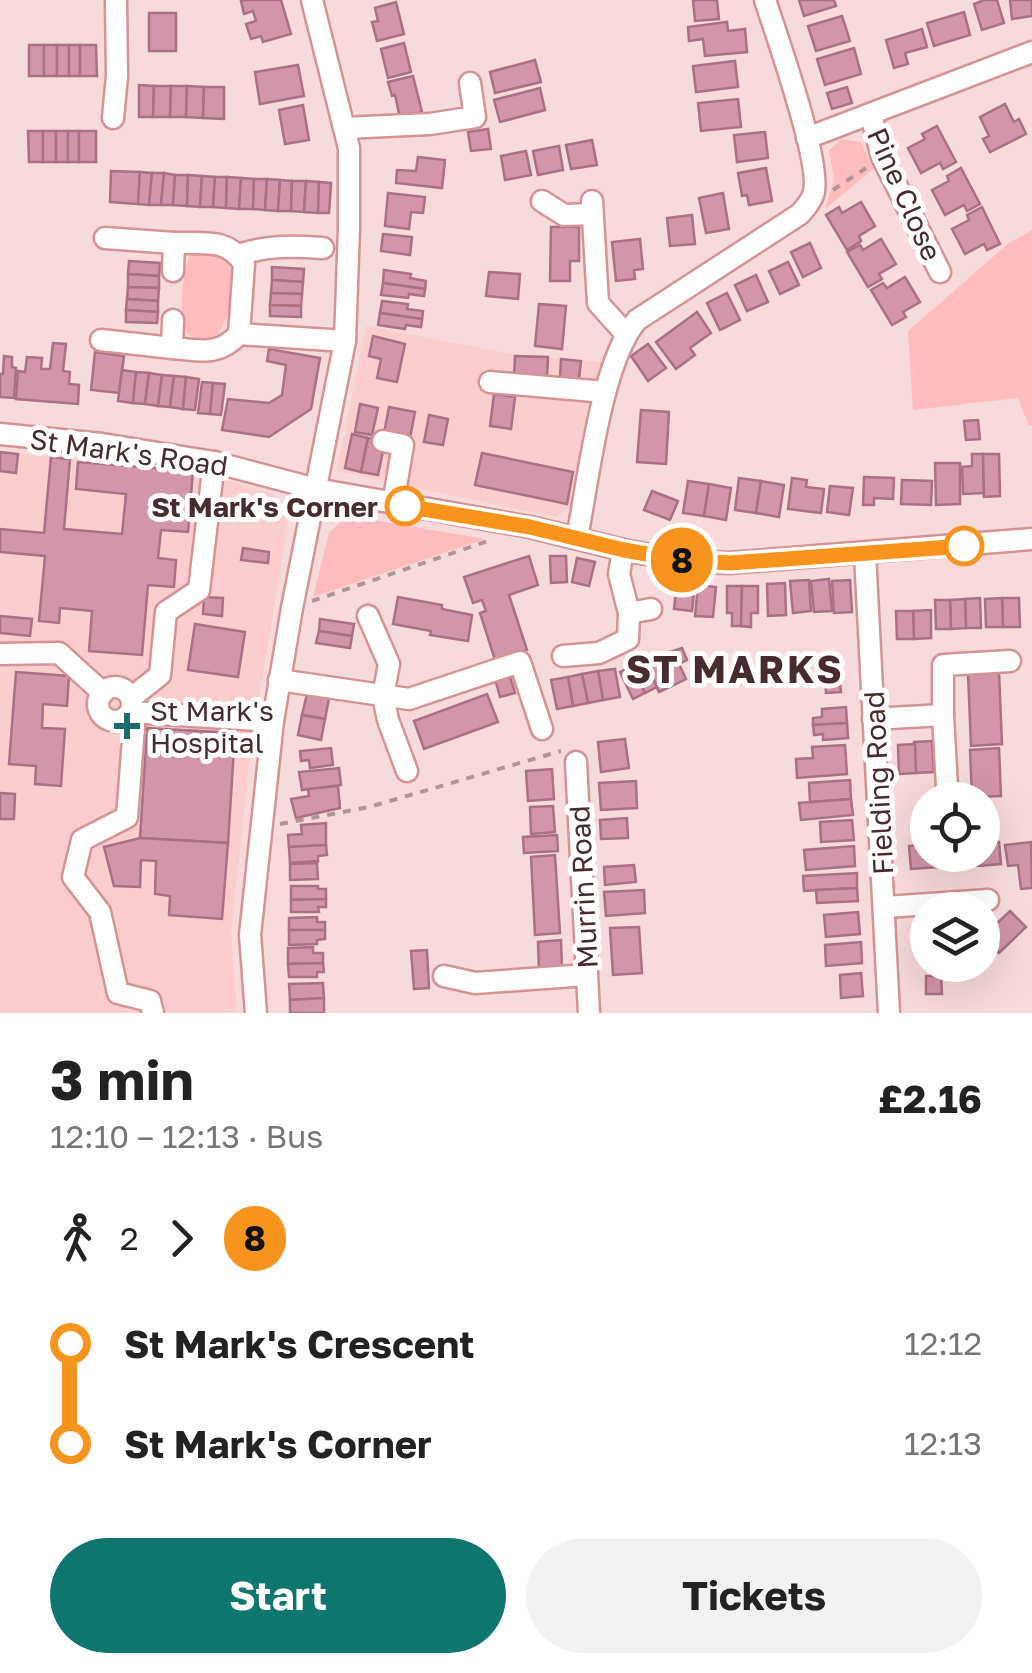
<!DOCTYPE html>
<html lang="en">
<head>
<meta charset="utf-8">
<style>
  body { margin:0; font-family:"Golos Text",sans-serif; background:#f2f2f2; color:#222; height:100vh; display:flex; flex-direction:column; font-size:38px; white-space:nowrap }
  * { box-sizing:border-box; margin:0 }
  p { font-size:32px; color:#767676 }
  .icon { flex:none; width:55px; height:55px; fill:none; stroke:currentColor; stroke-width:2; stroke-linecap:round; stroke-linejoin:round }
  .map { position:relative; height:1013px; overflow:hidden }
  .details { display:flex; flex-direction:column; background:#fff; flex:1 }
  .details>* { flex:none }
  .badge { padding:0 20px; border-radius:32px; font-size:35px; line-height:65px }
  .controls { position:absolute; left:910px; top:782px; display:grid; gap:20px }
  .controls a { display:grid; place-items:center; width:90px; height:90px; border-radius:50%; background:#fff; box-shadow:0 10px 40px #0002; font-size:50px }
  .map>.badge { position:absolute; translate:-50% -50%; box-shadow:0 0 0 5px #fff }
  .legs { display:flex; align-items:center; gap:15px; height:110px; padding:0 50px; font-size:32px }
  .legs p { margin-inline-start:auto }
  .overview { display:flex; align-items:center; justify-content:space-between; height:170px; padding:0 50px }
  h1 { font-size:55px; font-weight:700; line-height:75px }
  .button { display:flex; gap:20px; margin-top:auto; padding:20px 50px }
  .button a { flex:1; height:115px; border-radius:60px; background:#0f766e; color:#fff; font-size:40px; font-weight:700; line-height:115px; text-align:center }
  .button a+a { background:#f2f2f2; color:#222 }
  ul { padding:0 50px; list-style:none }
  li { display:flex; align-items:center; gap:35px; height:100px; font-size:38px }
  li i { display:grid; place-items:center; width:15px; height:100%; margin:0 12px; background:currentColor }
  li i::after { content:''; width:25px; height:25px; margin:-12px; border:8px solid; border-radius:50%; background:#fff }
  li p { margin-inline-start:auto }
  li:first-child i { background:linear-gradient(#0000 50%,currentColor 0) }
  li:last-child i { background:linear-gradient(currentColor 50%,#0000 0) }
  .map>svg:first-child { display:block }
  .built { fill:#fccdce }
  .green { fill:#ffbcbf }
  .building { fill:#d295aa; stroke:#aa7085; stroke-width:2.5 }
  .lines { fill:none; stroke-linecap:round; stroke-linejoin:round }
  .minor-casing { stroke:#d49497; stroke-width:25 }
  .path { stroke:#b19596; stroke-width:4; stroke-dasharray:8 8; stroke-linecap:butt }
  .minor { stroke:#fff; stroke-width:20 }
  .line-1-casing { stroke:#fff; stroke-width:22 }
  .line-1 { stroke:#f7941d; stroke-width:15 }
  .stop-1-dot { fill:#fff; stroke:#f7941d; stroke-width:5 }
  .poi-dot { fill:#1e6b6c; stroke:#fff; stroke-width:4 }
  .labels { text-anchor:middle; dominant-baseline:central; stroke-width:10; stroke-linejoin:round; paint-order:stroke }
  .street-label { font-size:28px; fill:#462c2d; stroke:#fff }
  .stop-label { font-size:28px; font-weight:bold; fill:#462c2d; stroke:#fff; text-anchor:end }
  .poi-label { font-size:28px; fill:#462c2d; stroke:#fff; text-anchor:start }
  .district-label { font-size:38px; font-weight:bold; letter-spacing:2.5px; fill:#462c2d; stroke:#fff }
</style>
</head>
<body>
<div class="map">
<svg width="1032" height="1013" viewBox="0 0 1032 1013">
  <rect width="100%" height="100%" fill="#f7dadb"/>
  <g class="built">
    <path d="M366,326L516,355L602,362L591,399L572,506L555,517L337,471Z"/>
    <path d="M0,452L193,470L274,494L285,504L289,515L251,746L231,932L237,1013H0Z"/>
  </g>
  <g class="green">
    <path d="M842,139L861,142L873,169L825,209L834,180L829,150Z"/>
    <path d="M1032,230V425L1029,426L1018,398L913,410L908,331L1009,243Z"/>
    <path d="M198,250L226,256C240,281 232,319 213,340L200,341L185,332C179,310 182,276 190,254Z"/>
    <path d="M356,517L485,539L313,597L329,533L344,519Z"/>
  </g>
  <g class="building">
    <path d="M245,0H281L291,34L263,42L261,36L251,39L246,24L256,21L253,11L244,14L241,1Z"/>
    <path d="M693,0H717L719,19L695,21Z"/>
    <path d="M799,0H834L836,6L804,16Z"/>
    <path d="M984,0H997L1004,23L982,30L974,4Z"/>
    <path d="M1010,0H1032V16L1012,19Z"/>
    <path d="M396,2L404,34L377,41L372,22L378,21L375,8Z"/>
    <path d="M964,12L970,35L934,46L927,23Z"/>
    <rect x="149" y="13" width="27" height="38"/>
    <path d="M842,16L850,41L816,51L808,26Z"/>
    <path d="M727,22L728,31L745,29L747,52L705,56L703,39L689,41L688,27Z"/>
    <path d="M922,29L927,47L905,53L908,64L894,68L886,40Z"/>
    <path d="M404,43L411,72L388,78L381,49Z"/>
    <rect x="29" y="45" width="15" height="31"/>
    <rect x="44" y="45" width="13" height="31"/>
    <rect x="57" y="45" width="12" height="31"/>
    <rect x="69" y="45" width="11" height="31"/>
    <path d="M80,45H96L97,76H80Z"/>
    <path d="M854,48L861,74L825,85L817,59Z"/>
    <path d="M535,60L541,82L495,93L490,72Z"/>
    <path d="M735,61L738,87L696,92L693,66Z"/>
    <path d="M298,65L304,96L260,104L255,72Z"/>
    <path d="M413,76L422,112L400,118L395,95L392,96L388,82Z"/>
    <path d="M139,85L154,86L153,117H139Z"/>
    <path d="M154,86H171L170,117H153Z"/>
    <path d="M171,86H187L186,117H170Z"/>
    <path d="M187,86L204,87L203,118L186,117Z"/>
    <path d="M204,87H224V119L203,118Z"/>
    <path d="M847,87L852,103L832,109L827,93Z"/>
    <path d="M540,88L545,110L500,122L494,100Z"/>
    <path d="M738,99L741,127L701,131L698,103Z"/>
    <path d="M1005,104L1014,122L1019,119L1026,134L990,152L983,139L989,136L980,117Z"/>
    <path d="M303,105L309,140L285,144L279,110Z"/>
    <path d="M937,126L956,162L943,169L940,163L921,173L908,148L925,139L922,134Z"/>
    <path d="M488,129L491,149L471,151L468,132Z"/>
    <path d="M28,131H43V162H29Z"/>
    <rect x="43" y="131" width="13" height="31"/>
    <rect x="56" y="131" width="12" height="31"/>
    <rect x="68" y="131" width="11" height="31"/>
    <rect x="79" y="131" width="17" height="31"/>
    <path d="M765,132L768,158L737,162L734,135Z"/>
    <path d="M592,140L597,165L571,169L566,145Z"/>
    <path d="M559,146L563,170L538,175L533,151Z"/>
    <path d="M526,151L531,175L505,180L501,156Z"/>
    <path d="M418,157L445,160L442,188L396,183L397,170L416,171Z"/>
    <path d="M766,168L772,201L749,205L747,195L742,196L738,173Z"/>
    <path d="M961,168L980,204L967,211L964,205L945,215L932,190L949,181L947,176Z"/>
    <path d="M111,171L140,172L138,204L110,202Z"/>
    <path d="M140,172L152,173L149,205L138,204Z"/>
    <path d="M152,173H164L161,205H149Z"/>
    <path d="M164,173L175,175L173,205H161Z"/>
    <path d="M175,175H188L187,206L173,205Z"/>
    <path d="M188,175L202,176L200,207L187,206Z"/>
    <path d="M202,176L215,177L213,207H200Z"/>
    <path d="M215,177H227L226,208L213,207Z"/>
    <path d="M227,177L241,178L239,209L226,208Z"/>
    <path d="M241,178L254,179L253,209H239Z"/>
    <path d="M254,179H267L265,210L253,209Z"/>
    <path d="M267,179L280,180L278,211L265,210Z"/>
    <path d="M280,180L292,181L291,211H278Z"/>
    <path d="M292,181H306L304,212L291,211Z"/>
    <path d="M306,181L319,182L318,213L304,212Z"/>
    <path d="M319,182L331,183L329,213H318Z"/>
    <path d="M388,193L425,197L423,213L411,212L409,229L385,226Z"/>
    <path d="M723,193L729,229L706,233L699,198Z"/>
    <path d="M861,202L875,226L859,236L861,241L847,250L826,215L839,207L842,213Z"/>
    <path d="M982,207L1000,244L987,250L984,244L965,254L952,229L969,220L967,215Z"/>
    <path d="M692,215L695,244L670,246L667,218Z"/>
    <path d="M551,227H579V261H570V281H550Z"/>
    <path d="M383,234L412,237L410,255L381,251Z"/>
    <path d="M640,239L643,269L634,270L635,279L616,281L612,242Z"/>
    <path d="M881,239L896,264L879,274L882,279L868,287L847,252L860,245L863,250Z"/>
    <path d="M810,243L821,268L803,277L791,252Z"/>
    <path d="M129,261L160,263L159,276L128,274Z"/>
    <path d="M788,262L799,285L780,294L769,271Z"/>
    <path d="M272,267L304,269L303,282L272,280Z"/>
    <path d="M384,270L411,274L410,278L426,281L425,289L383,283Z"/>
    <path d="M489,272L520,274L518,299L486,296Z"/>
    <path d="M128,274L159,276V288L128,287Z"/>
    <path d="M756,275L768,302L747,311L735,285Z"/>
    <path d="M905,277L920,302L903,312L906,317L892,325L871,290L883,283L887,288Z"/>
    <path d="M272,280L303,282L302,294L271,293Z"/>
    <path d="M383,283L425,289L424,296L409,294L408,298L381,295Z"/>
    <path d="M128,287L159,288L158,301L127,299Z"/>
    <path d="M271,293L302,294L301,306L270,305Z"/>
    <path d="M727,293L740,320L720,330L707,303Z"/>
    <path d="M127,299L158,301V312L126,310Z"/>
    <path d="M382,301L408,304L407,309L423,311L422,319L380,313Z"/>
    <path d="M539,304L566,306L562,349L535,346Z"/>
    <path d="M270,305L301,306V317L270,316Z"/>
    <path d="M126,310L158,312L157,323L126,322Z"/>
    <path d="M697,312L711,333L690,348L695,355L676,369L656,342Z"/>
    <path d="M380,313L422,319L421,327L406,325L405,329L378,325Z"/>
    <path d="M373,336L405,344L397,382L377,378L381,359L369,356Z"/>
    <path d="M53,343L66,344L63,371L70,372L69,384L79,385L78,404L16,399L18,371L25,372L27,357L42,358L41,369H50Z"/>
    <path d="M648,344L666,368L648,381L631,356Z"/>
    <path d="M269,349L320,358L311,409L269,437L222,430L228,399L269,403L282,395L286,365L267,361Z"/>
    <path d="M95,352L124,356L119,393L91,390Z"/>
    <path d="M4,356L12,357V367L16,368L14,398L0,397V374H3Z"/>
    <path d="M515,356L548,357L547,379L514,378Z"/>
    <path d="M561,359L581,361L579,379L560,377Z"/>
    <path d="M122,370L136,372L133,403L118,401Z"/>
    <path d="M136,372L149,373L145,404L133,403Z"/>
    <path d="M149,373L162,375L158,406L145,404Z"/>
    <path d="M162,375L174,376L170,407L158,406Z"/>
    <path d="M174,376L186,377L183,409L170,407Z"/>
    <path d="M186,377L199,379L195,410L183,409Z"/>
    <path d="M202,382L213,383L210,414L198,413Z"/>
    <path d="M213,383L225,384L221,415L210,414Z"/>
    <path d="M494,394L515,397L511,429L490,426Z"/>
    <path d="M360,404L378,408L372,435L355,432Z"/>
    <path d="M389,407L415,412L410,438L384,433Z"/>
    <path d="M641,410L669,412L666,464L637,462Z"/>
    <path d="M429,415L448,419L443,445L424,442Z"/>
    <path d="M978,420L980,439L966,440L964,421Z"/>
    <path d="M352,434L368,438L361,472L345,468Z"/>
    <path d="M368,438L379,440L376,450L383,451L378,475L361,472Z"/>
    <path d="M0,452L18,454L16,473L0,471Z"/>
    <path d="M482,453L573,472L567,504L475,485Z"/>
    <path d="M972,454H983L984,493L963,494L962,467L972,466Z"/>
    <path d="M983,454H999L1000,496L984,497Z"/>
    <path d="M51,457L70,459L64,529L122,534L126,494L76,489L78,462L193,471L188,532L161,530L158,558L176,560L174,587L148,585L142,655L89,651L92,611L60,608L59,623L39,621L45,556L0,552V529L44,533Z"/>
    <path d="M935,463H960V504L936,505Z"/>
    <path d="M864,477L894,478L893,499L874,498V505H863Z"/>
    <path d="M739,478L761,481L756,513L735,510Z"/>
    <path d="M792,478L807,480L806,487L824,489L821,513L788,509Z"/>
    <path d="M902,480L932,481L931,505L901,504Z"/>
    <path d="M688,481L709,484L704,516L683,513Z"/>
    <path d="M761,481L784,485L779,517L756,513Z"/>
    <path d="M709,484L731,488L726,520L704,516Z"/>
    <path d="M830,486L853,488L849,515L827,512Z"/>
    <path d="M652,491L678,501L670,520L644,510Z"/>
    <path d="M243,548L269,552L268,563L241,560Z"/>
    <path d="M529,556L538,585L509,595L527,650L495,660L480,613L486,611L482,600L473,603L464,577Z"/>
    <path d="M550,556H566L567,582L551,583Z"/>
    <path d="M577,558L595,562L589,586L572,582Z"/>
    <path d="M829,579L832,611L814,612L811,581Z"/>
    <path d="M809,580L811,611L793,613L790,581Z"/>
    <path d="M850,580L852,612L834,613L832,581Z"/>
    <path d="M677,582L695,584L692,611L674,609Z"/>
    <path d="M785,583L786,615L768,616L767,584Z"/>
    <path d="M698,585L716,587L713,617L695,616Z"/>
    <path d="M727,586H742L741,626H732V613H727Z"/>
    <path d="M742,586H758V613H751V627L741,626Z"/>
    <path d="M204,597L223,598L222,616L203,614Z"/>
    <path d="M398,597L442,605V609L472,615L468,641L430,635L431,631L393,624Z"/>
    <path d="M980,598L981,628H966L965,599Z"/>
    <path d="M1002,598H1019L1020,627H1003Z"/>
    <path d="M1002,598L1003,627H986L985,599Z"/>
    <path d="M965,599L966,628L951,629L950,600Z"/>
    <path d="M935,600H950L951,629H936Z"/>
    <path d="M931,610V638L914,639L913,611Z"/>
    <path d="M896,611H913L914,639H897Z"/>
    <path d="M0,616L32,619L30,636L0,633Z"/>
    <path d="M320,619L354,624L352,636L319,631Z"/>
    <path d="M195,624L245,632L238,677L188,670Z"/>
    <path d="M319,631L352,636L350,648L316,643Z"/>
    <path d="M682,648L687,660L679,664L686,679L672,686L658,656Z"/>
    <path d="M658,656L672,686L659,692L646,663Z"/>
    <path d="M644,660L657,687L645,693L632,666Z"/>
    <path d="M632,666L645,693L633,699L620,672Z"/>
    <path d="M615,669L620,697L603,700L598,671Z"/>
    <path d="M508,670L515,693L500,697L494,675Z"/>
    <path d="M598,671L603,700L588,703L582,674Z"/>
    <path d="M16,672L69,676L67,706L43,704L42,728L65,729L61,786L35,784L36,766L9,764Z"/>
    <path d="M839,672L841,692L826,693L825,673Z"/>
    <path d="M999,672L1002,744L971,746L968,673Z"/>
    <path d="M582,674L588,703L573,706L568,677Z"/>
    <path d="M568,677L573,706L557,709L551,680Z"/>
    <path d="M307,694L329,698L325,719L302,715Z"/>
    <path d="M487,694L498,722L424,749L414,721Z"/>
    <path d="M846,707L847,723L813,725V718L822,717V709Z"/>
    <path d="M302,715L325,719L321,740L298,735Z"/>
    <path d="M847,723L848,738L823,740V734L814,735L813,725Z"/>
    <path d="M147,728L235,733L228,843L140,838Z"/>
    <path d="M625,739L629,768L601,772L598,742Z"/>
    <path d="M932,741L934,772L916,773L914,742Z"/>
    <path d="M915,744L916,773L899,774L898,745Z"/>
    <path d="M845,745L847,774L797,778L796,759L813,758L812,747Z"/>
    <path d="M331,748L333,765L310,768L309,760L301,761L300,751Z"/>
    <path d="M999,748L1001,796L972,797L970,750Z"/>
    <path d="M339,768L341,785L302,790L299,772Z"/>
    <path d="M552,769L554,799L528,801L526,771Z"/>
    <path d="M850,780L851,799L810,802L809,783Z"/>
    <path d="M636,781L637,808L601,810L599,783Z"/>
    <path d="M338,786L340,808L296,818L291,799L309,796L308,789Z"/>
    <path d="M0,793L15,794L14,819H0Z"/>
    <path d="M851,799L853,815L801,820L799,803Z"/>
    <path d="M553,806L555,832L531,834L530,807Z"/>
    <path d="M627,818L628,838L601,839L600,820Z"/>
    <path d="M852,820L854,840L821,842L820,822Z"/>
    <path d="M326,823V845L289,847L288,835L302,834L301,825Z"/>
    <path d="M557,835L558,851L524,853L523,837Z"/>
    <path d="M140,838L228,843L222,919L169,915L170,896L155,894L156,861L141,860L140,887L114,886L104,847Z"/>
    <path d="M999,842L1001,864L978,866L976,855H982V844Z"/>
    <path d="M1031,842L1032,888L1021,889L1018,865L1008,866L1005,845Z"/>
    <path d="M928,844V855H937L938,867L911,869L909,846Z"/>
    <path d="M326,845L327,855L318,856V861L290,863L289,847Z"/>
    <path d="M854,846L855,866L806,870L804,850Z"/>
    <path d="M555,855L560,933L535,935L531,857Z"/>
    <path d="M944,855H969L970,865L945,868Z"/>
    <path d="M317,863L318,879L290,880V864Z"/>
    <path d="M634,865L636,882L605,885L604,867Z"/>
    <path d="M857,873V888L804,891L803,876Z"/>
    <path d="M291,886H318V889H326V899L291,900Z"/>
    <path d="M857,888L858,901L817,903L816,890Z"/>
    <path d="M644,890L645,913L606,916L604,892Z"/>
    <path d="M326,899V907H318L319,912H291V900Z"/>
    <path d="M1010,911L1026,927L999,953L987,941L996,932L992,928Z"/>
    <path d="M858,912L860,934L826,937L824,915Z"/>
    <path d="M317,917V922H325V930H289V918Z"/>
    <path d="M639,927L642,973L613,975L610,928Z"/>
    <path d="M289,930H325V939L317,940V944L289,945Z"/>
    <path d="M561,940L562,968L539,970L538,942Z"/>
    <path d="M861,942L862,963L826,966L825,945Z"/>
    <path d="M313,947V953H323V963L288,964V948Z"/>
    <path d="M427,950L429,988L414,989L411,951Z"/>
    <path d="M323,963L324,972H317V977H289L288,964Z"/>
    <path d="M861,973L863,996L841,998L840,975Z"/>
    <path d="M926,976H941L942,994H926Z"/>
    <path d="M323,983L324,998L290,1000L289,984Z"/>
    <path d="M324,998V1013H290V1000Z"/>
  </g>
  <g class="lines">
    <defs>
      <g id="minor">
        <path d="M871,115L882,157L940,272"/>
        <path d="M113,118L117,76L116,0"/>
        <path d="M344,128L430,124L475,117L470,83"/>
        <path d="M807,138L1032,52"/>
        <path d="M542,201L564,215L592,214"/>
        <path d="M592,201L598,303L625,333"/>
        <path d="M105,238L174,243"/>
        <path d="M238,255C268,245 293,246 323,248"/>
        <path d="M173,271L174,243C203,244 227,237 244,264L239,334L345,341"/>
        <path d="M173,320L172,348C200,350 218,357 239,334"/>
        <path d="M101,340L172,348"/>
        <path d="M490,382L605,392"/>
        <path d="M0,434L102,444L214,462L316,489L530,527L623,550L680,560L729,563L1032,539"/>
        <path d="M383,441L403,445L393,504"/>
        <path d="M577,538C588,482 601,362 637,320L800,214C804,209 811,202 813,195C824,168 776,34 765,0"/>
        <path d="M865,554L889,1013"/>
        <path d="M629,613L651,609"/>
        <path d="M368,616L389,664L383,696L388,720L407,771"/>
        <path d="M0,654L59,653L103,693"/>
        <path d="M563,656L599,653L628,639L629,613L619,574L623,550"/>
        <path d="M279,680L409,699L520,662L542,729"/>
        <circle cx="115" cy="704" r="17"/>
        <path d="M131,698L160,675L166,612L199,590L214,462"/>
        <path d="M873,719L943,715"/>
        <path d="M576,762L589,1013"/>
        <path d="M947,787L943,715V665L1010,661"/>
        <path d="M886,907L988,900"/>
        <path d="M444,976L475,983L587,975"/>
        <path d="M153,1013L150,1001L118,993L100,912L73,877L82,840L127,817L134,727L131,712L273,721"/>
        <path d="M256,1013L250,935L273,721L292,608L345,341L349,228V148L312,0"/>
      </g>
    </defs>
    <use href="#minor" class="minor-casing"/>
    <g class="path">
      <path d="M833,190L866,168"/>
      <path d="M312,601L488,541"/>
      <path d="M280,824L369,807L561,751"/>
    </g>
    <use href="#minor" class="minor"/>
  </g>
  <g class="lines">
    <defs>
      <path id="line-1" d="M405,506L530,527L624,550L680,560L730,563L964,546"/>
    </defs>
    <use href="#line-1" class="line-1-casing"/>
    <use href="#line-1" class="line-1"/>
  </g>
  <g class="stop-1-dot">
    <circle cx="405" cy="506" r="18"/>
    <circle cx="964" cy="546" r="18"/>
  </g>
  <path class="poi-dot" d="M122 711h10v10h10v10h-10v10h-10v-10h-10v-10h10z"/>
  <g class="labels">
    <g class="street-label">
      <text transform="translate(905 194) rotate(66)">Pine Close</text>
      <text transform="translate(129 452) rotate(8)">St Mark's Road</text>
      <text transform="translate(878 783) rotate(-93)">Fielding Road</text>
      <text transform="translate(583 887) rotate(-93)">Murrin Road</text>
    </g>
    <g class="stop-label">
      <text x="378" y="506">St Mark's Corner</text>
    </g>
    <g class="poi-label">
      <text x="150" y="710">St Mark's<tspan x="150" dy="32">Hospital</tspan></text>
    </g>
    <g class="district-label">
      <text x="735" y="668">ST MARKS</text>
    </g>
  </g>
</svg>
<div class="controls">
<a><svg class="icon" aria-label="locate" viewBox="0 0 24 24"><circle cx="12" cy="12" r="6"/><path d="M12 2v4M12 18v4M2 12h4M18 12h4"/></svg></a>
<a><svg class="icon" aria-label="layers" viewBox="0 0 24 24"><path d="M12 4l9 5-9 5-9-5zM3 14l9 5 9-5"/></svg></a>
</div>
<b class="badge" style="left:682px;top:560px;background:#f7941d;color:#111">8</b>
</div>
<section class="details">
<div class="overview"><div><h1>3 min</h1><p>12:10 – 12:13 · Bus</p></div><b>£2.16</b></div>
<div class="legs"><svg class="icon" aria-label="walk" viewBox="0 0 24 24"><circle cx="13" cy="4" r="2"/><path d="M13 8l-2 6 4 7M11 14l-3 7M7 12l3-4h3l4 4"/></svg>2<svg class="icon" aria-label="forward" viewBox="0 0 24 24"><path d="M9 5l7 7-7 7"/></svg><b class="badge" style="background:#f7941d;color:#111">8</b></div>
<ul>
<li><i style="color:#f7941d"></i><b>St Mark's Crescent</b><p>12:12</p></li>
<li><i style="color:#f7941d"></i><b>St Mark's Corner</b><p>12:13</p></li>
</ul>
<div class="button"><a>Start</a><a>Tickets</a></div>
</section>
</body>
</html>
